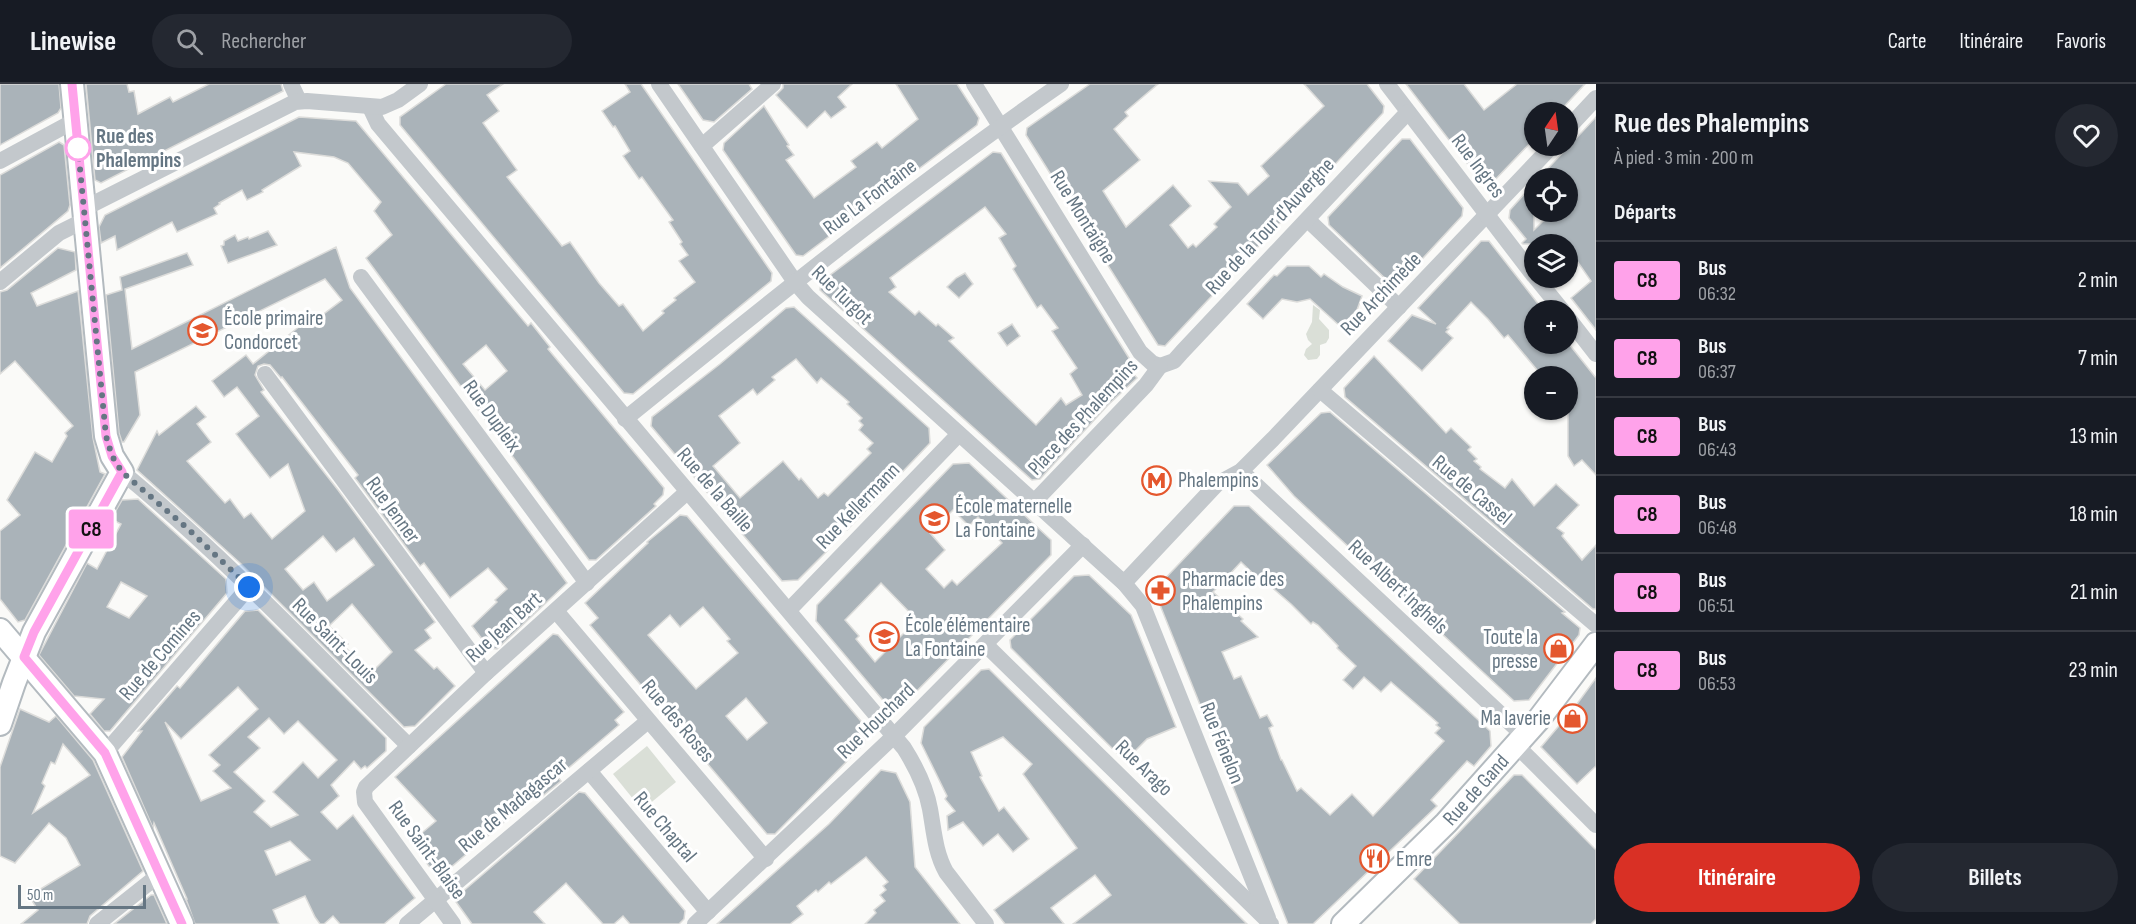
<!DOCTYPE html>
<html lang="fr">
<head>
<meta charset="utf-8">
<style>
  body { margin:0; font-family:"Sofia Sans Condensed",sans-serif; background:#242831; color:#f1f3f6; height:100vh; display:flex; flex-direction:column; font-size:22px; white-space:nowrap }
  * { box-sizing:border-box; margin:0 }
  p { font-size:20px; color:#9ea1a6 }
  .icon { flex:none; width:33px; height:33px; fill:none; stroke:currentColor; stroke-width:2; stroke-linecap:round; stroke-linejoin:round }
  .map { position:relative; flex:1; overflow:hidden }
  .drawer { display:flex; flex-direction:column; background:#171b24; width:540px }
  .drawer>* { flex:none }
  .badge { padding:0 12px; border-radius:4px; font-size:21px; line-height:39px }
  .needle { width:39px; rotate:13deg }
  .fabs { position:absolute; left:1524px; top:18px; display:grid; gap:12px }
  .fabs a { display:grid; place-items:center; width:54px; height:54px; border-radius:50%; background:#171b24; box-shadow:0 2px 4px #0004; font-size:30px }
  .scale { position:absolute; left:18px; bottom:15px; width:128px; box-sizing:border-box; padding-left:6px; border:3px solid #657683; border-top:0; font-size:16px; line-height:21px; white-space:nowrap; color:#657683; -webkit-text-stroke:4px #fff; paint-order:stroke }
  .you { position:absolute; width:30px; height:30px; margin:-15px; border:4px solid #fff; border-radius:50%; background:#1a73e8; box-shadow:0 0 0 9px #1a73e833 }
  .map>.badge { position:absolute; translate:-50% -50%; box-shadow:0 0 0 3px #fff }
  h2 { padding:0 18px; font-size:22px; line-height:54px }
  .round { display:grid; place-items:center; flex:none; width:63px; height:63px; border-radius:32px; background:#242831 }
  .summary { display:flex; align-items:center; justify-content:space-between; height:102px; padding:0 18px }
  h1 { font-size:28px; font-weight:700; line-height:45px }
  .action { display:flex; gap:12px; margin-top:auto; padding:12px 18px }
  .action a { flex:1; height:69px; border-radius:36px; background:#d93025; color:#fff; font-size:24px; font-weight:700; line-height:69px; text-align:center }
  .action a+a { background:#242831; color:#f1f3f6 }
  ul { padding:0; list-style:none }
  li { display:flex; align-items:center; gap:18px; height:78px; padding:0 18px; border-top:2px solid #363941 }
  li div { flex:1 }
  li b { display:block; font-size:22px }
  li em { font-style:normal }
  li .badge { min-width:66px; font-weight:700; text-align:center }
  header { display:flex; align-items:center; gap:36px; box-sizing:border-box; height:84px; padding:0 30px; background:#171b24; border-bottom:2px solid #363941 }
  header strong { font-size:28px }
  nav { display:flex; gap:33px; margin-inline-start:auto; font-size:21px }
  .search { width:420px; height:54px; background:#242831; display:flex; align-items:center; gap:15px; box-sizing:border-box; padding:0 21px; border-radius:33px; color:#9ea1a6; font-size:22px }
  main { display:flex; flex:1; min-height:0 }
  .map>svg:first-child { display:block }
  .green { fill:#dadfd7 }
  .building { fill:#aab3b9; stroke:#dcdcda; stroke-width:1.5; fill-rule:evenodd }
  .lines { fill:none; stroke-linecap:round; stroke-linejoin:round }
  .secondary-casing { stroke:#b3babf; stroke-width:26 }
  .street { stroke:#c3c8cc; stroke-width:16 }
  .secondary { stroke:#fff; stroke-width:22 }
  .line-casing { stroke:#fff; stroke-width:14 }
  .line { stroke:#ffa2ea; stroke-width:9 }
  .walk { stroke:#657683; stroke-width:6; stroke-dasharray:0 10.8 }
  .stop-dot { fill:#fff; stroke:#ffa2ea; stroke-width:3 }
  .labels { text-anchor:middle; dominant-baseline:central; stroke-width:6; stroke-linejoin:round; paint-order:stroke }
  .stop-label { font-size:21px; font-weight:bold; fill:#657683; stroke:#fff; text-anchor:start }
  .street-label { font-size:21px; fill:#657683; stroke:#fff }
  .poi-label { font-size:21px; fill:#657683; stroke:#fff; text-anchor:start }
</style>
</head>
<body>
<header>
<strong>Linewise</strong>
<div class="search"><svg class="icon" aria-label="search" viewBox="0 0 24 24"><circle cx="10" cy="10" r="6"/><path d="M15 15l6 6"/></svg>Rechercher</div>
<nav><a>Carte</a><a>Itinéraire</a><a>Favoris</a></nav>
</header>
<main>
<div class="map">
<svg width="1596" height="840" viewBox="0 0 1596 840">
  <rect width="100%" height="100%" fill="#fafaf8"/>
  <g class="green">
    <path d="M1313,221L1320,226L1319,235L1329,246V254L1326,259L1320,261V271L1317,275L1308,276L1304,271L1306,265L1312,260L1308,256L1306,250L1312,238Z"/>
    <path d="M647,662L676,698L642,726L613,690Z"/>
  </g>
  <g class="building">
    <path d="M0,0H59L61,24L58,29L0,61Z"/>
    <path d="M86,0H127L129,8L134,7L138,30L170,13L173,18L209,0H281L283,7L101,99L95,96Z"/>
    <path d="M446,0H503L487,11L499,27L483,39L517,86L507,93L562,162L570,158L599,199L619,222L623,220L643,247L664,229L662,227L676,216L674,214L695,198L679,177L688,171L680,160L682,158L669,138L673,136L642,93L639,95L623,72L630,67L615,42L613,43L602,27L630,8L625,0H641L772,189L771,197L633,310L624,309L400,41V33Z"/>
    <path d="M678,0H749L752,5L714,38L703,36Z"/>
    <path d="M783,0H852L838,13L846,23L831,34L825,27L807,44L776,11L783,4Z"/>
    <path d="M896,0H957L979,34L977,41L803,172L796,171L723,66L724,59L764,22L789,61L787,62L794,71L786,76L814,114L856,83L851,77L877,58L882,64L918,35Z"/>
    <path d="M1090,0H1158L1125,28L1128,32L1114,45L1140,76L1103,107L1126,143L1173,101L1191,122L1170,141L1188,164L1193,160L1196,163L1217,143L1214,140L1231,123L1209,97L1238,99L1248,111L1269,92L1261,82L1324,22L1304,0H1367L1384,22L1383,29L1165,262L1158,261L1026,51L1027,44Z"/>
    <path d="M1406,0H1464L1484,26L1517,0H1585L1559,28H1534V55L1491,100H1483Z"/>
    <path d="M299,33L356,37L528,242L531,239L550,263L548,265L664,404L663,411L654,420L656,422L596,476H589L366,174L392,151L374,127L381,118L348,79L334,73L294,68L301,82L262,106L263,108L247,116L242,106L219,119L220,120L214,124L217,130L177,148L172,138L117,166L115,152L101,159L99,143L105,131ZM486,261L507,287L485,306L463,280Z"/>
    <path d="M1596,33V246L1571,214L1591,197L1568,164V160H1534V166L1530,160H1523L1522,159L1526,155L1509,134L1510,126L1534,99V146L1551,129L1554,132L1558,128H1568V94H1539Z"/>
    <path d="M1402,55H1410L1463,124L1462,132L1399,200H1391L1329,141L1328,133Z"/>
    <path d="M59,58L64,61L70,121L68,127L0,184V91Z"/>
    <path d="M993,68L1001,69L1022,103L1134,282L1130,286L1137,294L1108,321L1040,395L1032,396L820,206L821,198ZM985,123L1006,150L999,154L1016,182L1013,185L1037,224L1041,221L1058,244L1052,247L1077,284L1070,290L1082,311L1066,321L1061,314L1036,341L949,257L954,254L938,240L936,242L919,227L915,231L889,208L896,203L890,194Z"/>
    <path d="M268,147L277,161L228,179L221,162L224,161V157L235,151L238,157L248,153L249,155Z"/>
    <path d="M1481,157H1489L1543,226H1534V260H1569L1596,294V391L1582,376L1574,382L1568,372V292H1542L1508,251L1504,254L1488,235L1471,218L1447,244L1449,245L1446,248L1453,254L1422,287L1388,257L1412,231L1436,240L1418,224Z"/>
    <path d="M336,163L350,204L567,499L497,565L489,564L472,542L497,518L495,516L507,505L488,484L450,514L424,479L420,482L355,394L358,391L282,293L281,294L270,281L264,280L258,282L255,291L264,306L261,308L338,406L435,538L425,546L431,554L415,566L434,585L437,583L455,602L415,642L404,643L240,479L137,386L157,347L159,351L196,322L206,333L197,340L211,358L187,377L225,419L230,415L244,434L251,429L272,455L305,427L288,380L270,394L236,350L259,332L237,303L224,313L212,297L246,271L253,280L306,237L309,241L342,216L325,195L135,288L140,331L124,358H122L119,349L106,211L122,206L120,193L187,169L193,181L125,205L132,265ZM323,452L336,468L354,454L374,481L327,517L314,498L303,506L285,485ZM352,520L392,568L371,589L345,563L348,560L329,542Z"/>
    <path d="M58,164L75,168L76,186L31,209L37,222L78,207L93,354L100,388L105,390L25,536L18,538L0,515V447L20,431L7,416L35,368L52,378L67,352L65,349L73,342L15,277L0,290V208L7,206Z"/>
    <path d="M1287,182H1309L1321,193L1324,190L1343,203L1362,212L1357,226L1341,243L1310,215L1297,218L1282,215L1263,235L1247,220L1274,191L1277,192Z"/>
    <path d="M965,189L973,200L959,214L947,203L956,194Z"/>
    <path d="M794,223L929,344L930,359L847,446L839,439L820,459L828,466L798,496L782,497L651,342L652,333L720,280L786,224ZM796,275L817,299L821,294L849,318L847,320L862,334L859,337L863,341L859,346L873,359L867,365L871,369L828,412L824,409L818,414L801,394L799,396L783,377L740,414L713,382L740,359L719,332L753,305L757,311L775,296L772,293Z"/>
    <path d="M1012,240L1020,252L1007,262L998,249Z"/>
    <path d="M1374,272L1446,349L1451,344L1471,363L1468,366L1477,375L1474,377L1481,383L1480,385L1505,404L1512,395L1534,422L1556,400L1579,421L1557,444L1564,449L1562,452L1582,476L1596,461V525H1593L1345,313L1344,304Z"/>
    <path d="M1330,328L1565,528L1562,529L1580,544L1579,551L1529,616L1514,617L1294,412L1267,381L1321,329Z"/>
    <path d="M969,379L1051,456V471L902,622L887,621L816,537L817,521L953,380ZM953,426L969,442L978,433L1002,459L957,501L952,496L944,504L926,485L945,466L930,449ZM881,499L917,536L875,578L856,555L859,552L845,536Z"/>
    <path d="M138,415L226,495L227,509L110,647H104L90,630L104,615L74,612L39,571L87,479L97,485L121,440L111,435L122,416ZM121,498L147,512L129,534L107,523Z"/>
    <path d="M1234,422H1249L1490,647L1491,662L1474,682L1467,677L1431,716L1437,722L1313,840H1288L1156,511L1157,503ZM1241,478L1266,502L1268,500L1291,520L1311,540L1313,538L1318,541L1338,562L1337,564L1356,582L1343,596L1353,605L1364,593L1381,608L1391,598L1438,639L1436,641L1440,644L1435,649L1444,657L1373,732L1352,710L1330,731L1301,704L1297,707L1282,676H1281L1269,644L1273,642L1267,631L1260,634L1241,592L1234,595L1222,568L1258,553L1241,537L1243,535L1213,508Z"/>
    <path d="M680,431L687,432L866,643L865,659L775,750H767L590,541L598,534L585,519L648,459L647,458ZM703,523L730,555L727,557L738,569L696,605L648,551L670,531L680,543ZM746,614L767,639L747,656L726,632Z"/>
    <path d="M1089,491L1131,531L1176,643L1147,655L1125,677L1011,564L1010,556L1074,492Z"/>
    <path d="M258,526L386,654V667L367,684L365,682L361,685L354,677L331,701L339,712L321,728L337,745L353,731L415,814L384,840H340L333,832L324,840H320L315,833L305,812L273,826L279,840H195L186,815H187L154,739L153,744L122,673L142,647H138L177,602L180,604L245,527ZM238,603L258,625L209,671L220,681L213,687L231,704L201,717L165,638L181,655ZM269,634L284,650L298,637L337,676L318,694L303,678L273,708L298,731L271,743L254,728L265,717L234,688L260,664L248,653ZM290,757L310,776L276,791L265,767Z"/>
    <path d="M553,550L558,551L624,628L615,636L619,641L558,693L561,697L539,715L536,711L443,790H435L411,758L436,737L395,693Z"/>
    <path d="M989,585L1181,775L1247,840H1073L1111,811L1095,791L1051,824L1064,840H1005L994,826L1077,764L1023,690L1032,680L1003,653L971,668L982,692L980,693L999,727L1004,723L1029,755L1013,768L998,750L983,762L963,738L948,746L947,732L955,727L945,715L947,712L921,659L924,643L981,586Z"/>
    <path d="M1596,594V682L1577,700L1541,663L1574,624Z"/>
    <path d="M20,625L49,638L56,632L93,676L143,787L90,832L87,840H21L38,826L29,812L80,781L66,754L49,739L15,779L0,772V683ZM63,660L90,691L33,729L45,702L42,699L51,678L55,680Z"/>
    <path d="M881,686L896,689L910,718L915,783L960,840H865L876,829L874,826L885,817L880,811L886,806L883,802L888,798L866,773L831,800L829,798L818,808L816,806L797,822L803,830L790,840H717L829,740Z"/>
    <path d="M1514,691H1522L1596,766V835L1591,840H1460L1414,795Z"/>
    <path d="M579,708L585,709L685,827L684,835L679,840H630L623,832L614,840H603L566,799L534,828L545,840H472L454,815Z"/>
    <path d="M151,811H154L167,840H114Z"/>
  </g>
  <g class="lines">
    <defs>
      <g id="secondary">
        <path d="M0,546L105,669L182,840"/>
        <path d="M0,640L14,599L34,548L122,388L112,372L106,352L72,0"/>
        <path d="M1343,840L1446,739L1539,635L1596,560"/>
      </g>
    </defs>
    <use href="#secondary" class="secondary-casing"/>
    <g class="street">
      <path d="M291,0L299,17"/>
      <path d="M659,0L795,198L808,213L1124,499L1217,400L1241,387L1273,355L1552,62"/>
      <path d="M974,0L1140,268L1152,279L1160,282"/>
      <path d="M1387,0L1534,192"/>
      <path d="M370,23L378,40L904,664C916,683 926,703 930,725C934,747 935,768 946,788L986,840"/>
      <path d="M1568,44L1596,14"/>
      <path d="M702,62L773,0"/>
      <path d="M0,77L76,36"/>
      <path d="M83,125L295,18L307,17L382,23L398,16L420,0"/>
      <path d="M1308,136L1399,223"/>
      <path d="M361,193L587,499"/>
      <path d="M1536,194L1562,226"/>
      <path d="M0,198L59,149L85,136"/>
      <path d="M1568,234L1596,270"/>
      <path d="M1160,282L1174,277L1182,268L1408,28"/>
      <path d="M265,290L486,589"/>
      <path d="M1320,306L1596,541"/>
      <path d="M625,335C768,219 911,104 1061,0"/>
      <path d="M1241,387L1524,652"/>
      <path d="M122,388C224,472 315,569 409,662"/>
      <path d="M1034,418L1146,301L1160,282"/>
      <path d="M1124,499L1143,522L1268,834"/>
      <path d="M789,526L959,350"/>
      <path d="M556,527L766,775"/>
      <path d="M986,561L1271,840"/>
      <path d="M1516,661L1596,741"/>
      <path d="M105,669L249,503"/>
      <path d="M589,687L708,828"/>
      <path d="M97,840L160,790"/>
      <path d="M407,840L648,637"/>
      <path d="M453,840L365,718L364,708L366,703L486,589L687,408"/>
      <path d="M695,840L894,652L1083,461"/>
    </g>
    <use href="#secondary" class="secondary"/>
  </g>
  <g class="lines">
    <defs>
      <path id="line" d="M72,0L106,352L112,372L122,388L34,548L24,573L105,669L182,840"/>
    </defs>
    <use href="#line" class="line-casing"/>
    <use href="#line" class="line"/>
    <path class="walk" d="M78,64L106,352L112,372L122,388L187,444L249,503"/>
  </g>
  <defs>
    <symbol id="school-ring" viewBox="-11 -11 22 22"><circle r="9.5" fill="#fff" stroke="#e4572e" stroke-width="1.5"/><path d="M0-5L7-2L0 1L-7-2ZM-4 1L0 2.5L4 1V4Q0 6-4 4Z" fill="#e4572e"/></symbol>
    <symbol id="metro-ring" viewBox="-11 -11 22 22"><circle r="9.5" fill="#fff" stroke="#e4572e" stroke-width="1.5"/><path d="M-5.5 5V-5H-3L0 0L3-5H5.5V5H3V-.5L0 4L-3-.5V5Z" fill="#e4572e"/></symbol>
    <symbol id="pharmacy-ring" viewBox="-11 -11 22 22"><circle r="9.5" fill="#fff" stroke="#e4572e" stroke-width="1.5"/><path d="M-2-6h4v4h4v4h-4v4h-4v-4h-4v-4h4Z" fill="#e4572e"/></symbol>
    <symbol id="shop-ring" viewBox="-11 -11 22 22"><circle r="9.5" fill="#fff" stroke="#e4572e" stroke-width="1.5"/><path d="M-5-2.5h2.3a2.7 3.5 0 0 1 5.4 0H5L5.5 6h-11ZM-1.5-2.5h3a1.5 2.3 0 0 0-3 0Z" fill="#e4572e"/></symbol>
    <symbol id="restaurant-ring" viewBox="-11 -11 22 22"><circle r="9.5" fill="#fff" stroke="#e4572e" stroke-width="1.5"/><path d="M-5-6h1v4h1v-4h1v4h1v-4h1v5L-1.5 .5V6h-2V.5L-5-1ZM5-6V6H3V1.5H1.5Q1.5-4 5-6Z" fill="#e4572e"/></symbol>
  </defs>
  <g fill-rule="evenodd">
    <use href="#school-ring" x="186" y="230" width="33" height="33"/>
    <use href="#metro-ring" x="1140" y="380" width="33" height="33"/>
    <use href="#school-ring" x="918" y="418" width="33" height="33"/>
    <use href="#pharmacy-ring" x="1144" y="490" width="33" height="33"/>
    <use href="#school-ring" x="868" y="536" width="33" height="33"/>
    <use href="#shop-ring" x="1542" y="548" width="33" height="33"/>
    <use href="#shop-ring" x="1556" y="618" width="33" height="33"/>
    <use href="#restaurant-ring" x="1358" y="758" width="33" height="33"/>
  </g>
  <circle class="stop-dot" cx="78" cy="64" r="12"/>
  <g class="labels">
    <g class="stop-label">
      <text x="96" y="52">Rue des<tspan x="96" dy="24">Phalempins</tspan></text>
    </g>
    <g class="street-label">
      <text transform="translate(1478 82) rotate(53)">Rue Ingres</text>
      <text transform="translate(870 113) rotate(-37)">Rue La Fontaine</text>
      <text transform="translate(1083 133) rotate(58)">Rue Montaigne</text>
      <text transform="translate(1270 142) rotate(-47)">Rue de la Tour d'Auvergne</text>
      <text transform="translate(1381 210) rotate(-46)">Rue Archimède</text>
      <text transform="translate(842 211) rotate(44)">Rue Turgot</text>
      <text transform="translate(492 332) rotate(54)">Rue Dupleix</text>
      <text transform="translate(1083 333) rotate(-47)">Place des Phalempins</text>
      <text transform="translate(715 406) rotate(49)">Rue de la Baille</text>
      <text transform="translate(1472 406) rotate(40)">Rue de Cassel</text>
      <text transform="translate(858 422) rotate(-46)">Rue Kellermann</text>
      <text transform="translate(393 426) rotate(54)">Rue Jenner</text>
      <text transform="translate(1398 503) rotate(43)">Rue Albert Inghels</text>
      <text transform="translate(504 543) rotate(-42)">Rue Jean Bart</text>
      <text transform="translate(335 557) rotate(45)">Rue Saint-Louis</text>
      <text transform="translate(160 571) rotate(-49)">Rue de Comines</text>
      <text transform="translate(678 637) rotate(50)">Rue des Roses</text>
      <text transform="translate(876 637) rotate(-44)">Rue Houchard</text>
      <text transform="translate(1222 659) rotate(68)">Rue Fénelon</text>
      <text transform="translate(1144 684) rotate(44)">Rue Arago</text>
      <text transform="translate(1476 706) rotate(-48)">Rue de Gand</text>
      <text transform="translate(513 721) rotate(-40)">Rue de Madagascar</text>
      <text transform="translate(665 743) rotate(50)">Rue Chaptal</text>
      <text transform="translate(427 766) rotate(54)">Rue Saint-Blaise</text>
    </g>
    <g class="poi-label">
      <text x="224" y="234">École primaire<tspan x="224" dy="24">Condorcet</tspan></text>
      <text x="1178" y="396">Phalempins</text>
      <text x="955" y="422">École maternelle<tspan x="955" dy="24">La Fontaine</tspan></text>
      <text x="1182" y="495">Pharmacie des<tspan x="1182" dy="24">Phalempins</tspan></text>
      <text x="905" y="541">École élémentaire<tspan x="905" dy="24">La Fontaine</tspan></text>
      <text x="1538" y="553" text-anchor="end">Toute la<tspan x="1538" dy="24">presse</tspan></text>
      <text x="1551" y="634" text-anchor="end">Ma laverie</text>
      <text x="1396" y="775">Emre</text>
    </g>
  </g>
</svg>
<div class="fabs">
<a><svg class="needle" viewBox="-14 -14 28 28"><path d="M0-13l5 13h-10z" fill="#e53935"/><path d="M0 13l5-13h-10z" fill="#9ea1a6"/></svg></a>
<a><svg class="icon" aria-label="locate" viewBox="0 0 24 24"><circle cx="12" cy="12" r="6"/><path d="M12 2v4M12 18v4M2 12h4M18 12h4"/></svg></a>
<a><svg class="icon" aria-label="layers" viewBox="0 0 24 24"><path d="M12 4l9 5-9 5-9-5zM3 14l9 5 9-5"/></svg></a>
<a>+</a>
<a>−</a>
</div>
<div class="scale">50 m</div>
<div class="you" style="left:249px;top:503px"></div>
<b class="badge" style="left:91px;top:445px;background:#ffa2ea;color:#111">C8</b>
</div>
<section class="drawer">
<div class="summary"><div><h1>Rue des Phalempins</h1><p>À pied · 3 min · 200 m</p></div><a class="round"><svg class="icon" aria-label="heart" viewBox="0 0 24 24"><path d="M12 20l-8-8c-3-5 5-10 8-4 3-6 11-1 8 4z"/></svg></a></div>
<h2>Départs</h2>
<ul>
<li><span class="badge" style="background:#ffa2ea;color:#111">C8</span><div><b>Bus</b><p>06:32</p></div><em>2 min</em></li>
<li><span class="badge" style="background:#ffa2ea;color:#111">C8</span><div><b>Bus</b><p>06:37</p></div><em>7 min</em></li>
<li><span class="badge" style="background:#ffa2ea;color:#111">C8</span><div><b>Bus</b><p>06:43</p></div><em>13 min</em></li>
<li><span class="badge" style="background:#ffa2ea;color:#111">C8</span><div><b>Bus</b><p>06:48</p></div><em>18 min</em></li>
<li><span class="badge" style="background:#ffa2ea;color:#111">C8</span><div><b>Bus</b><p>06:51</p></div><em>21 min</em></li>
<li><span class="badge" style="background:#ffa2ea;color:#111">C8</span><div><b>Bus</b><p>06:53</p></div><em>23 min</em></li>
</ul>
<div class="action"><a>Itinéraire</a><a>Billets</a></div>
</section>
</main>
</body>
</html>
